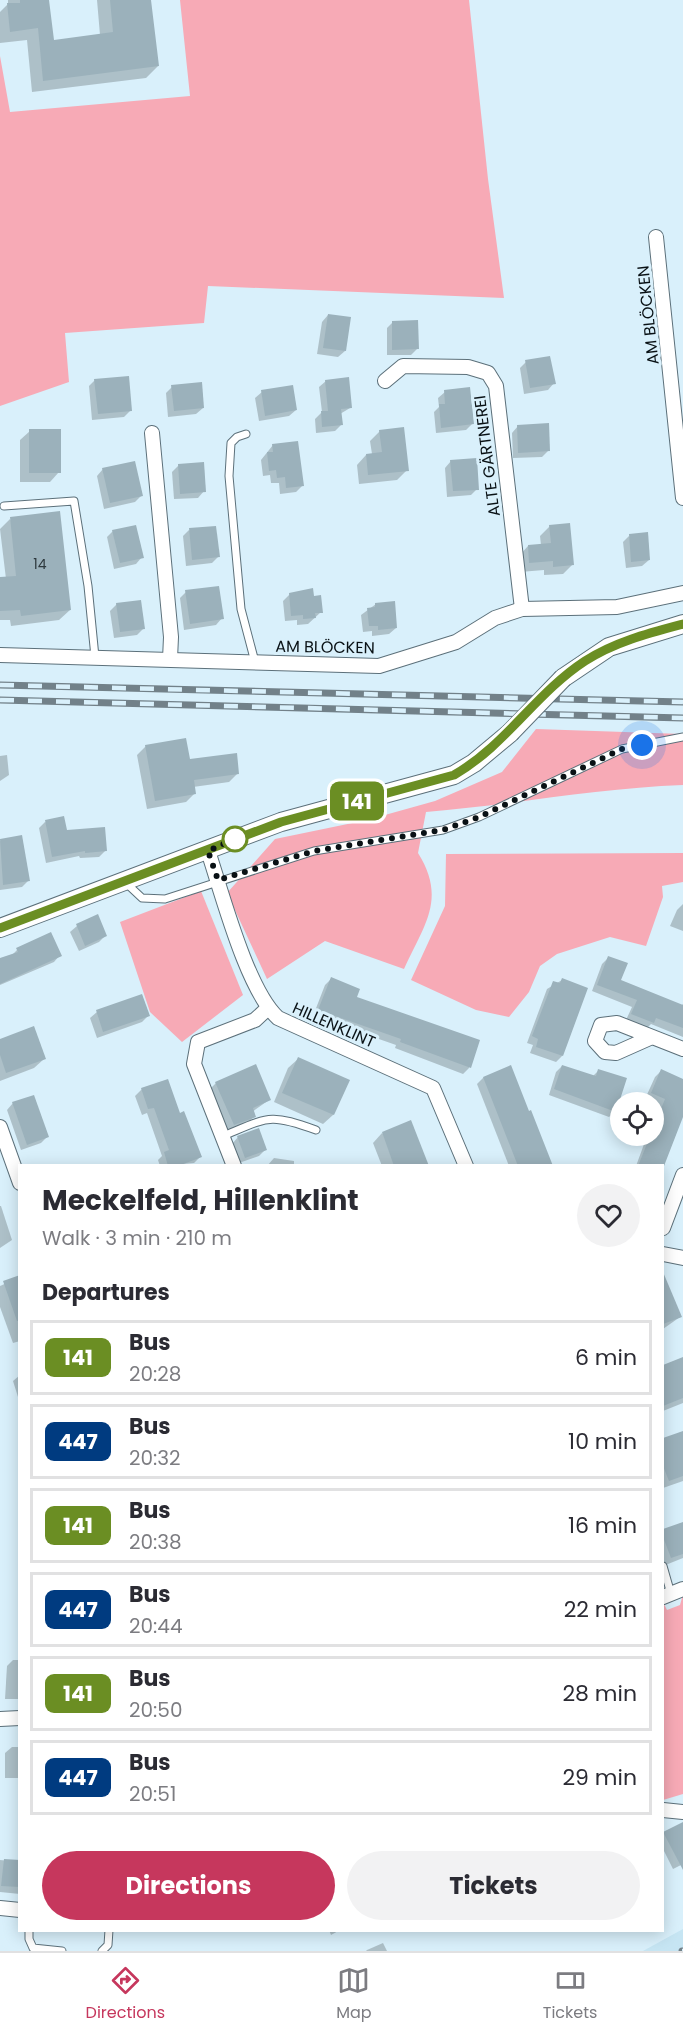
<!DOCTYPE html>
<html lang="en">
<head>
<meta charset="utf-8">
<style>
  body { margin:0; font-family:Poppins,sans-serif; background:#f2f2f3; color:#2b2b33; height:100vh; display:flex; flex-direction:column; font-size:22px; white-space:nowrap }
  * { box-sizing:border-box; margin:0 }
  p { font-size:20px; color:#7c7c81 }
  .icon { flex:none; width:33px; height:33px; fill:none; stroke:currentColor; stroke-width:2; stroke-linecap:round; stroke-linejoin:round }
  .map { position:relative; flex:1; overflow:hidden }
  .drawer { position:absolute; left:18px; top:1164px; width:646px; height:768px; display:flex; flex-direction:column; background:#fff; border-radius:0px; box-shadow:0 3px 15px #0003 }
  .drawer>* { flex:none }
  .badge { padding:0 12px; border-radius:9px; font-size:21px; line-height:39px }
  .buttons { position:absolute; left:610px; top:1092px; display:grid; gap:12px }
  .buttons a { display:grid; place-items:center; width:54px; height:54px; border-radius:50%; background:#fff; box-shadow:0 3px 15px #0003; font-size:30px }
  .you { position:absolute; width:30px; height:30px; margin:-15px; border:4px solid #fff; border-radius:50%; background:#1a73e8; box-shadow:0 0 0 9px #1a73e833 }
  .map>.badge { position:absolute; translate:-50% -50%; box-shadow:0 0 0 3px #fff }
  h2 { padding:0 24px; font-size:22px; line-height:54px }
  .round { display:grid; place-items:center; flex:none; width:63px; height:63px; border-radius:32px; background:#f2f2f3 }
  .overview { display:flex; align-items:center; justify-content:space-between; height:102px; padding:0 24px }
  h1 { font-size:28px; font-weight:700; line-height:45px }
  .button { display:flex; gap:12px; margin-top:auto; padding:12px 24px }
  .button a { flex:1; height:69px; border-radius:36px; background:#c6375d; color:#fff; font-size:24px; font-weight:700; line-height:69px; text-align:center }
  .button a+a { background:#f2f2f3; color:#2b2b33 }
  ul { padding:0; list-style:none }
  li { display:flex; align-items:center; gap:18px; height:75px; margin:0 12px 9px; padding:0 12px; border:3px solid #e1e1e2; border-radius:0px }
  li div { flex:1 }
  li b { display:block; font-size:22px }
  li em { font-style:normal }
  li .badge { min-width:66px; font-weight:700; text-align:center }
  .dock { display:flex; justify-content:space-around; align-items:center; height:84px; border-top:2px solid #e1e1e2; background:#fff; font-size:16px; color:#7c7c81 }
  .dock a { display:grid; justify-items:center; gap:3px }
  .dock .active { color:#c6375d }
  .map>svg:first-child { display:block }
  .built { fill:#c6e5f3 }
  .green { fill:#f7aab6 }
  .shadow { fill:#0003 }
  .building { fill:#9bb1bb }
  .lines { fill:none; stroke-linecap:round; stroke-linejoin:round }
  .lane-casing { stroke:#5c707a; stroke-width:9 }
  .street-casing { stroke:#5c707a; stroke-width:16 }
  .secondary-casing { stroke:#5c707a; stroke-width:20 }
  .lane { stroke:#fff; stroke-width:7 }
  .street { stroke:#fff; stroke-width:14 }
  .secondary { stroke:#fff; stroke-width:18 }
  .rail-casing { stroke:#728189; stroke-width:7 }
  .rail { stroke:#d9f0fb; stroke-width:4.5; stroke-dasharray:14; stroke-linecap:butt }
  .secondary-bridge-casing { stroke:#5c707a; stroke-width:20; stroke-linecap:butt }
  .secondary-bridge { stroke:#fff; stroke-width:18 }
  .line-casing { stroke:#fff; stroke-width:14 }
  .line { stroke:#6b8e23; stroke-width:9 }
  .walk { stroke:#091115; stroke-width:6; stroke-dasharray:0 10.8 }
  .stop-dot { fill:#fff; stroke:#6b8e23; stroke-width:3 }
  .labels { text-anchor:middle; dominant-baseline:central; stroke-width:6; stroke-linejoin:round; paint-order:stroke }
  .number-label { font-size:14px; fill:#2e393e }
  .street-label { font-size:16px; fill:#091115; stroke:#d9f0fb }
</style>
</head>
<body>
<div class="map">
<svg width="683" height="1951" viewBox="0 0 683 1951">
  <rect width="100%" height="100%" fill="#d9f0fb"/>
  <path class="built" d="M683,1929V1951H643Z"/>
  <g class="green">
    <path d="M180,0H469L488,179L504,298L208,286L204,323L65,333L69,382L0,406V56L10,112L190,96Z"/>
    <path d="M536,729L683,734V785C597,788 512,805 426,812L418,853C447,899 424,925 404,969L325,941L267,979L227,893L275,839L367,820L435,801L502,772Z"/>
    <path d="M683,853V882L662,886L663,897L646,946L610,937L557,954L540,966L529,992L509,1017L476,1010L411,980L445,906L446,854Z"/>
    <path d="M201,891L243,995L182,1042L150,1012L120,922Z"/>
    <path d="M683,1594V1794L663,1800V1602L667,1610L680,1605Z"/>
  </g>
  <g class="shadow">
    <path d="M8,0H48L53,41L100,35L97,0H149L158,66L146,78L32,92L27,40L0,43V12L8,4Z"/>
    <path d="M328,315L345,351L338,357L317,354L322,322Z"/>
    <path d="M393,322L417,349L411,355H387V328Z"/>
    <path d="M526,362L554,383L548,390L524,394L520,368Z"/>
    <path d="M95,380L130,411L124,417L92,420L89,386Z"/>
    <path d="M326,381L350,408L340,414L341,425L335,431L316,433L315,419L322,412L319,387Z"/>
    <path d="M172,387L203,408L196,414L168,417L166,393Z"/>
    <path d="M262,392L296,410L289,416L259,421L255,398Z"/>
    <path d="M445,392L472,424L466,430L436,433L434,412L439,407L438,398Z"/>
    <path d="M518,426L548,451L542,457L513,458L512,433Z"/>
    <path d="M30,431L59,472L50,482H20V440Z"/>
    <path d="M380,431L407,470L397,480L359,484L357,465L366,455L372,454L370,441Z"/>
    <path d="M273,445L302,486L296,492L280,494L279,483H271L270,475L263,476L261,460Z"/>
    <path d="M451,461L477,489L471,495L447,497L445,468Z"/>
    <path d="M179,465L204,491L198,498L174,499L172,472Z"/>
    <path d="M103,469L141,496L135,502L104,509L97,476Z"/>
    <path d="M10,519L70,610L59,620L11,626L10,620H0V579H6L0,529Z"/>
    <path d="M550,526L573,564L563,574L544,575V570L520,572L519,556L528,546L541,545L540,536Z"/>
    <path d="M189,530L218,557L212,563L186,566L183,536Z"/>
    <path d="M113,531L142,557L136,564L114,569L107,537Z"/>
    <path d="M629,536L649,560L642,566L626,568L623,542Z"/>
    <path d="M186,592L222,618L216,625L184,630L180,598Z"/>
    <path d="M290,594L313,597L321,612L308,624L297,625V620L285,621L283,601Z"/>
    <path d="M117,604L143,629L137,635L114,638L110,611Z"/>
    <path d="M376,604L396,628L389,634L372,636V631L363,632L361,615Z"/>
    <path d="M146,746L189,761L238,773L229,782L193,787L195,793L186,802L147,809L137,755Z"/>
    <path d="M7,755L9,775L0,781V756Z"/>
    <path d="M45,822L106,850L99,857L80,858L79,856L46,863L39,828Z"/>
    <path d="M21,837L28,881L22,887L0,890V841Z"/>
    <path d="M683,904V931L670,926L677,910Z"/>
    <path d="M77,926L106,935L99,942L79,951L70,932Z"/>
    <path d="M17,950L60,955L54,962L0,985V960L12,955Z"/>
    <path d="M609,957L619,981L681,1006L683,1004V1037L651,1024L646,1029L626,1020L632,1007L592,991L602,964Z"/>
    <path d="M331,979L355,998L478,1041L469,1068L463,1074L395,1048L396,1045L313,1016L325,985Z"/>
    <path d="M562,980V1056L556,1062L530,1053L533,1045L527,1043L547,989Z"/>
    <path d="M141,996L148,1016L142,1022L97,1038L90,1018L97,1012Z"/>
    <path d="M0,1040L44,1059L34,1068L0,1081Z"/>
    <path d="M298,1059L348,1081L333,1115L323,1124L274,1102L288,1068Z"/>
    <path d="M255,1066L269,1100L252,1112L254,1117L244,1126L224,1134L206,1093L216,1083Z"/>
    <path d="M562,1066L592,1077L598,1071L615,1111L609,1117L549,1095L556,1072Z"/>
    <path d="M510,1067L551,1166H509L477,1084L483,1078Z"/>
    <path d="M661,1071L683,1081V1105L662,1166H636L647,1136H654V1119L659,1105L645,1099L655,1077Z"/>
    <path d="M142,1089L179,1115L200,1157L194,1163L160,1166L158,1160L162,1156L147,1113L142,1115L135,1096Z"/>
    <path d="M13,1103L47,1137L41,1143L21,1150L7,1110Z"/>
    <path d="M382,1133L427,1166H382L373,1143Z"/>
    <path d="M238,1137L265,1150L259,1156L239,1163L232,1144Z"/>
    <path d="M274,1158L294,1161V1166H267Z"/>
    <path d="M1,1206L12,1240L0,1248V1206Z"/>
    <path d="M20,1277V1341L13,1343L0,1307V1286Z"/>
    <path d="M663,1291L680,1317L663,1329Z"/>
    <path d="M683,1359V1403L663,1411V1367Z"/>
    <path d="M20,1375V1397H18L13,1381Z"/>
    <path d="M683,1432V1481L663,1488V1440Z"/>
    <path d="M683,1523V1558L663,1566V1531Z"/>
    <path d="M13,1660H20V1699H5L7,1666Z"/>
    <path d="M12,1747H20V1778H5V1753Z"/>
    <path d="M683,1823V1864L673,1869L663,1849V1834Z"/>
    <path d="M0,1860L20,1862V1894L0,1892Z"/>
    <path d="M329,1930H340L331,1935Z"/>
    <path d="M383,1943L387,1951H366L367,1950Z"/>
  </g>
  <g class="building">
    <path d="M20,0H49L54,40L113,32L110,0H151L159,66L43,81L38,28L10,32L7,3H20Z"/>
    <path d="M328,314L351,317L346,351L323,348Z"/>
    <path d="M418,320L419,349L392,350V321Z"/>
    <path d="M550,356L556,384L530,388L525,360Z"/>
    <path d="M129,376L132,411L98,414L94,379Z"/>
    <path d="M349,377L352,408L341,409L343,425L322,427L321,411H328L325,380Z"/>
    <path d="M202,382L204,408L174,411L171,385Z"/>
    <path d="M293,385L297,410L265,416L261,390Z"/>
    <path d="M470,387L474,424L441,428L439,404H445L444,390Z"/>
    <path d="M549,423L550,451L518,453L517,425Z"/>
    <path d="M404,427L409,471L368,475L366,454L382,452L379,430Z"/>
    <rect x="29" y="429" width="32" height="44"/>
    <path d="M298,441L304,486L286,488L285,477L277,478L276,470L269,471L267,452H273L272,444Z"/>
    <path d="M477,458L479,490L453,491L450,460Z"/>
    <path d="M135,461L143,496L110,503L102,468Z"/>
    <path d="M204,462L206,492L180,494L178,464Z"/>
    <path d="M60,511L71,610L21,616L20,610L0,611V577L16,576L10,517Z"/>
    <path d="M570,523L574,565L553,567V561L529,563L528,545L551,543L549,525Z"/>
    <path d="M136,525L144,558L120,563L112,530Z"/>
    <path d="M216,526L220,557L192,560L189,528Z"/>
    <path d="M648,532L650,560L631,562L629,534Z"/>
    <path d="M219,586L224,619L190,624L185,590Z"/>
    <path d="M313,588L314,596L321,595L323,613H315L316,618L303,619V615L291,616L289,593Z"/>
    <path d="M141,600L145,629L120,632L116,603Z"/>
    <path d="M395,601L397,628L378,630V626H369L367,608L375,607V603Z"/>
    <path d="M186,738L190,759L237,753L239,774L194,780L196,794L155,801L145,745Z"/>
    <path d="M64,816L67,830L105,827L107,851L85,853V851L52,857L45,820Z"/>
    <path d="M22,835L30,881L3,885L0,839Z"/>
    <path d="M98,914L107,936L85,946L76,924Z"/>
    <path d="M51,932L62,956L0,984V958L18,952L16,948Z"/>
    <path d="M608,956L628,963L621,980L683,1005V1028L656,1018L654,1023L631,1014L637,1000L597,985Z"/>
    <path d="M331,977L360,989L357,997L480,1040L471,1068L400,1042L401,1039L318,1010Z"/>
    <path d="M562,978L588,988L563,1056L536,1047L538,1039L532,1036L553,981L560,983Z"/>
    <path d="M142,994L150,1016L103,1032L96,1010Z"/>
    <path d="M34,1026L46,1059L6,1073L0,1055V1039Z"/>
    <path d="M298,1057L350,1080L334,1115L282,1093Z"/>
    <path d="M256,1064L271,1100L253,1108L256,1117L234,1125L215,1082Z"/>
    <path d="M511,1065L529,1111L531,1110L553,1166H518L483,1077Z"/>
    <path d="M562,1065L596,1076L598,1069L627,1078L616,1112L554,1089Z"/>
    <path d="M661,1069L683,1079V1117L664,1166H638L650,1136H654V1126L665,1099L651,1093Z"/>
    <path d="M168,1079L180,1113L184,1111L202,1157L178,1166H168L164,1152L169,1150L154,1108L148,1109L141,1088Z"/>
    <path d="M34,1095L49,1137L27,1145L12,1102Z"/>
    <path d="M411,1120L429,1166H394L382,1132Z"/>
    <path d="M259,1128L267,1150L245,1158L237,1136Z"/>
    <path d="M663,1272L682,1317L663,1324Z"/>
    <path d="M20,1275V1321H17L3,1281Z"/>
    <path d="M683,1357V1398L663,1406V1365Z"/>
    <path d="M683,1431V1476L669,1481L663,1466V1438Z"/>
    <path d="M683,1522V1554L671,1558L663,1537V1529Z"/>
    <path d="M683,1822V1870L663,1832Z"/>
    <path d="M4,1859L20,1860V1887L1,1886Z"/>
  </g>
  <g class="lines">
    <defs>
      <g id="lane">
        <path d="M246,434L237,437L231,443L229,476L241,609L255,662"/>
        <path d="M4,506L74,501L88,586L95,657"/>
        <path d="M125,882L142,898L165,899L314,851L443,830L479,817L622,749L683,737"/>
        <path d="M223,1136C269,1117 269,1113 316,1130"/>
        <path d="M663,1566L671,1594"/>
        <path d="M29,1930V1939L33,1948L62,1951"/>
        <path d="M102,1951L108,1945L109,1930"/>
      </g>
      <g id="street">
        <path d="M656,237L683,498"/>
        <path d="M385,381L403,366L468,367L488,373L496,386L522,609"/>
        <path d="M152,433L171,637L170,659"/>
        <path d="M0,655L379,666L456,642L495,618L522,609L617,607L683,593"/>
        <path d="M208,851C222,893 247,990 278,1018L433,1088L466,1166"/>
        <path d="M652,1037L616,1053L605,1052L595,1041L601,1025L617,1023L683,1049"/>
        <path d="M0,1127L20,1183"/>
        <path d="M234,1166L194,1064L198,1042L255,1020L268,1008"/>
        <path d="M663,1228L683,1175"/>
        <path d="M663,1254L683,1258"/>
        <path d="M663,1597L683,1589"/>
        <path d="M0,1719L20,1718"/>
        <path d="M663,1810L683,1812"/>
        <path d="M0,1908L20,1910"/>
      </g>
      <g id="secondary">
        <path d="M563,678L609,647L683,624"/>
        <path d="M0,928L281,822L454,775L474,763L510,733"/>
      </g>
    </defs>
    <use href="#lane" class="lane-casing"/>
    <use href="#street" class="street-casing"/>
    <use href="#secondary" class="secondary-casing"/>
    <use href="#lane" class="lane"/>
    <use href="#street" class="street"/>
    <use href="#secondary" class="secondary"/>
    <defs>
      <g id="rail">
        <path d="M0,685L683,702"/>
        <path d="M0,700L683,718"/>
        <path d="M682,1951H683"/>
      </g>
    </defs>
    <use href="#rail" class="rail-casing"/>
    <use href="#rail" class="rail"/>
    <defs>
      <path id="secondary-bridge" d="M510,733L563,678"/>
    </defs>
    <use href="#secondary-bridge" class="secondary-bridge-casing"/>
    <use href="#secondary-bridge" class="secondary-bridge"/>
  </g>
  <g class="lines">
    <defs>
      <path id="line" d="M0,928L281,822L454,775C506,745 536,693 585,661C614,642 649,633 683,624"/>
    </defs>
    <use href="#line" class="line-casing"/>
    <use href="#line" class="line"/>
    <path class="walk" d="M235,839L239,837L208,851L218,880L314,851L443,830L479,817L622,749L642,745"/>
  </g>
  <circle class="stop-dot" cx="235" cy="839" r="12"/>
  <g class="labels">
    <g class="number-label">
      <text x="40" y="564">14</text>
    </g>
    <g class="street-label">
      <text transform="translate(648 315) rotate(-96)">AM BLÖCKEN</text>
      <text transform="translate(487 456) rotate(-97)">ALTE GÄRTNEREI</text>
      <text transform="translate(325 647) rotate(1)">AM BLÖCKEN</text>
      <text transform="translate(334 1025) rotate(24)">HILLENKLINT</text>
    </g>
  </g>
</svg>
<div class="buttons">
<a><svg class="icon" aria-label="locate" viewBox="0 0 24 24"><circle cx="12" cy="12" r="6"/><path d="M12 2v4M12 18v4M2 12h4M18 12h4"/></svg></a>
</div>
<div class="you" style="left:642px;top:745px"></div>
<b class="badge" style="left:357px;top:801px;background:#6b8e23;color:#fff">141</b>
<section class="drawer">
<div class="overview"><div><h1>Meckelfeld, Hillenklint</h1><p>Walk · 3 min · 210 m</p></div><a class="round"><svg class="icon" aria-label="heart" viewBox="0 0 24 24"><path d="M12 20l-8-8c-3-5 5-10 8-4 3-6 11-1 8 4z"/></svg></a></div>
<h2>Departures</h2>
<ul>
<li><span class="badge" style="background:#6b8e23;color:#fff">141</span><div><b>Bus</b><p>20:28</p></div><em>6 min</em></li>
<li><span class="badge" style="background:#003b80;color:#fff">447</span><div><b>Bus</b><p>20:32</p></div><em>10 min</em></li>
<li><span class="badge" style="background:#6b8e23;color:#fff">141</span><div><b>Bus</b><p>20:38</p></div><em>16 min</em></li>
<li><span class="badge" style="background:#003b80;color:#fff">447</span><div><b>Bus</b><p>20:44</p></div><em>22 min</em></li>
<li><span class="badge" style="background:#6b8e23;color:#fff">141</span><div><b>Bus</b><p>20:50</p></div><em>28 min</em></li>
<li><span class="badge" style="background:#003b80;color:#fff">447</span><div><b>Bus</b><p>20:51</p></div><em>29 min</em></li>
</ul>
<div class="button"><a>Directions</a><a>Tickets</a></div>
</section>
</div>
<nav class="dock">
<a class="active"><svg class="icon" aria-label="directions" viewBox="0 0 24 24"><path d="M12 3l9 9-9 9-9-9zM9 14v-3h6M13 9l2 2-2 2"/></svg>Directions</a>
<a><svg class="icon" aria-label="map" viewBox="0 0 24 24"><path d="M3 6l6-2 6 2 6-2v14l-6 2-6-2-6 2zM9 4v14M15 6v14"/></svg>Map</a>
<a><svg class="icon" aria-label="tickets" viewBox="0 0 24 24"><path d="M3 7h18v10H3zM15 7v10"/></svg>Tickets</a>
</nav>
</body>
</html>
